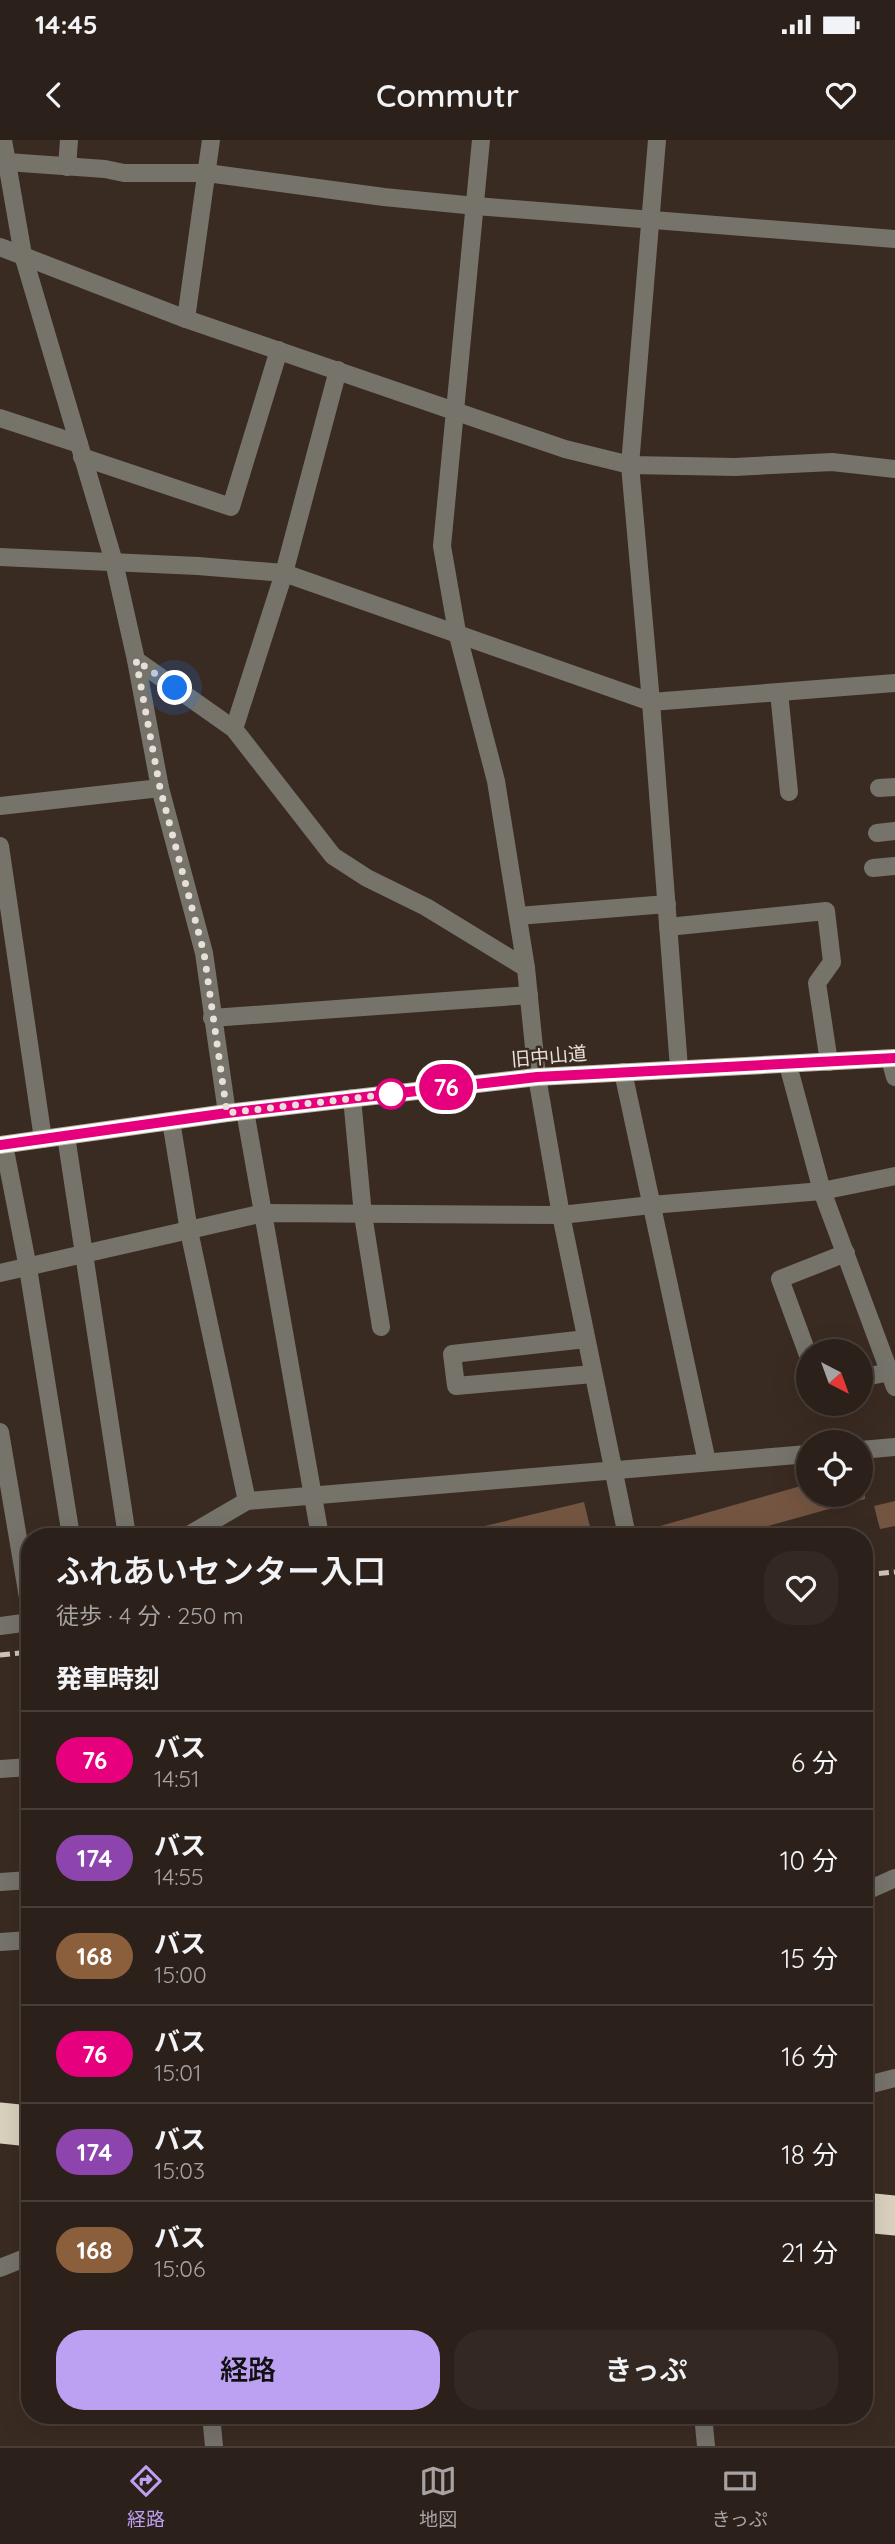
<!DOCTYPE html>
<html lang="ja">
<head>
<meta charset="utf-8">
<style>
  body { margin:0; font-family:Quicksand,"Noto Sans JP",sans-serif; background:#342823; color:#f1f3f6; height:100vh; display:flex; flex-direction:column; font-size:26px; white-space:nowrap }
  * { box-sizing:border-box; margin:0 }
  p { font-size:23px; color:#a6a3a2 }
  .icon { flex:none; width:38px; height:38px; fill:none; stroke:currentColor; stroke-width:2; stroke-linecap:round; stroke-linejoin:round }
  .map { position:relative; flex:1; overflow:hidden }
  .sheet { position:absolute; left:21px; top:1388px; width:852px; height:896px; display:flex; flex-direction:column; background:#2c201a; border-radius:28px; box-shadow:0 7px 28px #0002,0 0 0 2px #483e39 }
  .sheet>* { flex:none }
  .badge { padding:0 14px; border-radius:23px; font-size:24px; line-height:46px }
  .needle { width:46px; rotate:139deg }
  .fabs { position:absolute; left:796px; top:1199px; display:grid; gap:14px }
  .fabs a { display:grid; place-items:center; width:77px; height:77px; border-radius:50%; background:#2c201a; box-shadow:0 7px 28px #0002,0 0 0 2px #483e39; font-size:35px }
  .you { position:absolute; width:35px; height:35px; margin:-18px; border:5px solid #fff; border-radius:50%; background:#1a73e8; box-shadow:0 0 0 10px #1a73e833 }
  .map>.badge { position:absolute; translate:-50% -50%; box-shadow:0 0 0 4px #fff }
  h2 { padding:0 35px; font-size:26px; line-height:63px }
  .round { display:grid; place-items:center; flex:none; width:74px; height:74px; border-radius:28px; background:#342823 }
  .head { display:flex; align-items:center; justify-content:space-between; height:119px; padding:0 35px }
  h1 { font-size:33px; font-weight:600; line-height:52px }
  .button { display:flex; gap:14px; margin-top:auto; padding:14px 35px }
  .button a { flex:1; height:80px; border-radius:28px; background:#bca0f2; color:#111; font-size:28px; font-weight:600; line-height:80px; text-align:center }
  .button a+a { background:#342823; color:#f1f3f6 }
  ul { padding:0; list-style:none }
  li { display:flex; align-items:center; gap:21px; height:98px; padding:0 35px; border-top:2px solid #483e39 }
  li div { flex:1 }
  li b { display:block; font-size:26px }
  li em { font-style:normal }
  li .badge { min-width:77px; font-weight:700; text-align:center }
  .status { display:flex; justify-content:space-between; align-items:center; height:49px; padding:0 35px; background:#2c201a; direction:ltr }
  .status svg { height:19px; fill:currentColor }
  header { display:flex; justify-content:space-between; align-items:center; height:91px; padding:0 35px; background:#2c201a; font-size:32px; font-weight:600 }
  .tabs { display:flex; justify-content:space-around; align-items:center; height:98px; border-top:2px solid #483e39; background:#2c201a; font-size:19px; color:#a6a3a2 }
  .tabs a { display:grid; justify-items:center; gap:4px }
  .tabs .active { color:#bca0f2 }
  .map>svg:first-child { display:block }
  .building { fill:#745541 }
  .lines { fill:none; stroke-linecap:round; stroke-linejoin:round }
  .minor { stroke:#76736b; stroke-width:18 }
  .major { stroke:#beb7a7; stroke-width:18 }
  .highway { stroke:#dad1be; stroke-width:21 }
  .rail { stroke:#d0c5bf; stroke-width:5; stroke-dasharray:10 5; stroke-linecap:butt }
  .line-casing { stroke:#fff; stroke-width:16 }
  .line { stroke:#e6007e; stroke-width:10 }
  .walk { stroke:#e9dfd9; stroke-width:7; stroke-dasharray:0 12.6 }
  .stop-dot { fill:#fff; stroke:#e6007e; stroke-width:3.5 }
  .labels { text-anchor:middle; dominant-baseline:central; stroke-width:5; stroke-linejoin:round; paint-order:stroke }
  .street-label { font-size:19px; fill:#e9dfd9; stroke:#3a2b22 }
</style>
</head>
<body>
<div class="status"><b>14:45</b><svg viewBox="0 0 49 12"><path d="M0 12V9h3v3zM5 12V6h3v6zM10 12V3h3v9zM15 12V0h3v12zM26 1h20v11H26zM47 4h2v5h-2z"/></svg></div>
<header><svg class="icon" aria-label="back" viewBox="0 0 24 24"><path d="M15 5l-7 7 7 7"/></svg>Commutr<svg class="icon" aria-label="heart" viewBox="0 0 24 24"><path d="M12 20l-8-8c-3-5 5-10 8-4 3-6 11-1 8 4z"/></svg></header>
<div class="map">
<svg width="895" height="2306" viewBox="0 0 895 2306">
  <rect width="100%" height="100%" fill="#3a2b22"/>
  <g class="building">
    <path d="M808,1344V1354H865V1359L732,1396H639V1392Z"/>
    <path d="M895,1361V1386L880,1389L874,1366Z"/>
    <path d="M584,1362L591,1391L567,1396H464V1391Z"/>
  </g>
  <g class="lines">
    <g class="minor">
      <path d="M3,0L23,115L114,422L136,520L160,648L204,813L227,973"/>
      <path d="M481,0L442,406L457,492L496,641L526,828L537,937L561,1075L627,1396"/>
      <path d="M657,0L630,325L651,562L679,928"/>
      <path d="M7,22L105,29L124,33H207L384,57L476,66L895,99"/>
      <path d="M67,27L69,0"/>
      <path d="M0,107L186,179L565,309L630,325L735,327L832,322L895,329"/>
      <path d="M186,179L211,0"/>
      <path d="M0,278L79,304"/>
      <path d="M82,317L231,367L279,210"/>
      <path d="M0,417L198,426L284,433L651,562L895,543"/>
      <path d="M136,520L234,589L333,716L367,738L426,767L526,828"/>
      <path d="M779,552L789,652"/>
      <path d="M234,589L284,433L338,230"/>
      <path d="M879,648L895,647"/>
      <path d="M0,666L160,648"/>
      <path d="M877,693L895,691"/>
      <path d="M0,706L43,999"/>
      <path d="M873,728L895,726"/>
      <path d="M518,776L667,764"/>
      <path d="M668,787L826,771L832,822L817,843L829,922"/>
      <path d="M212,878L529,855"/>
      <path d="M890,919L895,937"/>
      <path d="M788,925L822,1051L895,1247"/>
      <path d="M623,932L707,1322"/>
      <path d="M352,958L363,1075L381,1187"/>
      <path d="M245,971L320,1396"/>
      <path d="M171,981L189,1091L247,1361"/>
      <path d="M66,996L127,1396"/>
      <path d="M4,1005L28,1128L71,1396"/>
      <path d="M0,1133L264,1073L561,1075L651,1065L822,1051L895,1036"/>
      <path d="M586,1199L452,1214L456,1246L593,1234"/>
      <path d="M808,1215L780,1139L846,1113"/>
      <path d="M861,1238L889,1232"/>
      <path d="M0,1292L30,1469"/>
      <path d="M861,1310L895,1307"/>
      <path d="M187,1396L247,1361L808,1314"/>
      <path d="M0,1486L30,1482"/>
      <path d="M0,1629L30,1627"/>
      <path d="M0,1742L30,1740"/>
      <path d="M864,1752L895,1738"/>
      <path d="M0,1802L30,1800"/>
      <path d="M864,1946L895,1938"/>
      <path d="M0,2128L30,2116"/>
      <path d="M211,2275L214,2306"/>
      <path d="M703,2275L706,2306"/>
    </g>
    <path class="major" d="M0,1005L227,973L537,937L895,918"/>
    <g class="highway">
      <path d="M0,1973L30,1976"/>
      <path d="M0,1993L30,1996"/>
      <path d="M864,2063L895,2066"/>
      <path d="M864,2082L895,2085"/>
    </g>
    <g class="rail">
      <path d="M864,1435L895,1432"/>
      <path d="M0,1515L30,1512"/>
    </g>
  </g>
  <g class="lines">
    <defs>
      <path id="line" d="M0,1005L227,973L537,937L895,918"/>
    </defs>
    <use href="#line" class="line-casing"/>
    <use href="#line" class="line"/>
    <path class="walk" d="M175,548L136,520L160,648L204,813L227,973L391,954"/>
  </g>
  <circle class="stop-dot" cx="391" cy="954" r="14"/>
  <g class="labels">
    <g class="street-label">
      <text transform="translate(549 916) rotate(-5)">旧中山道</text>
    </g>
  </g>
</svg>
<div class="fabs">
<a><svg class="needle" viewBox="-14 -14 28 28"><path d="M0-13l5 13h-10z" fill="#e53935"/><path d="M0 13l5-13h-10z" fill="#a6a3a2"/></svg></a>
<a><svg class="icon" aria-label="locate" viewBox="0 0 24 24"><circle cx="12" cy="12" r="6"/><path d="M12 2v4M12 18v4M2 12h4M18 12h4"/></svg></a>
</div>
<div class="you" style="left:175px;top:548px"></div>
<b class="badge" style="left:446px;top:947px;background:#e6007e;color:#fff">76</b>
<section class="sheet">
<div class="head"><div><h1>ふれあいセンター入口</h1><p>徒歩 · 4 分 · 250 m</p></div><a class="round"><svg class="icon" aria-label="heart" viewBox="0 0 24 24"><path d="M12 20l-8-8c-3-5 5-10 8-4 3-6 11-1 8 4z"/></svg></a></div>
<h2>発車時刻</h2>
<ul>
<li><span class="badge" style="background:#e6007e;color:#fff">76</span><div><b>バス</b><p>14:51</p></div><em>6 分</em></li>
<li><span class="badge" style="background:#8e44ad;color:#fff">174</span><div><b>バス</b><p>14:55</p></div><em>10 分</em></li>
<li><span class="badge" style="background:#8b5e3c;color:#fff">168</span><div><b>バス</b><p>15:00</p></div><em>15 分</em></li>
<li><span class="badge" style="background:#e6007e;color:#fff">76</span><div><b>バス</b><p>15:01</p></div><em>16 分</em></li>
<li><span class="badge" style="background:#8e44ad;color:#fff">174</span><div><b>バス</b><p>15:03</p></div><em>18 分</em></li>
<li><span class="badge" style="background:#8b5e3c;color:#fff">168</span><div><b>バス</b><p>15:06</p></div><em>21 分</em></li>
</ul>
<div class="button"><a>経路</a><a>きっぷ</a></div>
</section>
</div>
<nav class="tabs">
<a class="active"><svg class="icon" aria-label="directions" viewBox="0 0 24 24"><path d="M12 3l9 9-9 9-9-9zM9 14v-3h6M13 9l2 2-2 2"/></svg>経路</a>
<a><svg class="icon" aria-label="map" viewBox="0 0 24 24"><path d="M3 6l6-2 6 2 6-2v14l-6 2-6-2-6 2zM9 4v14M15 6v14"/></svg>地図</a>
<a><svg class="icon" aria-label="tickets" viewBox="0 0 24 24"><path d="M3 7h18v10H3zM15 7v10"/></svg>きっぷ</a>
</nav>
</body>
</html>
